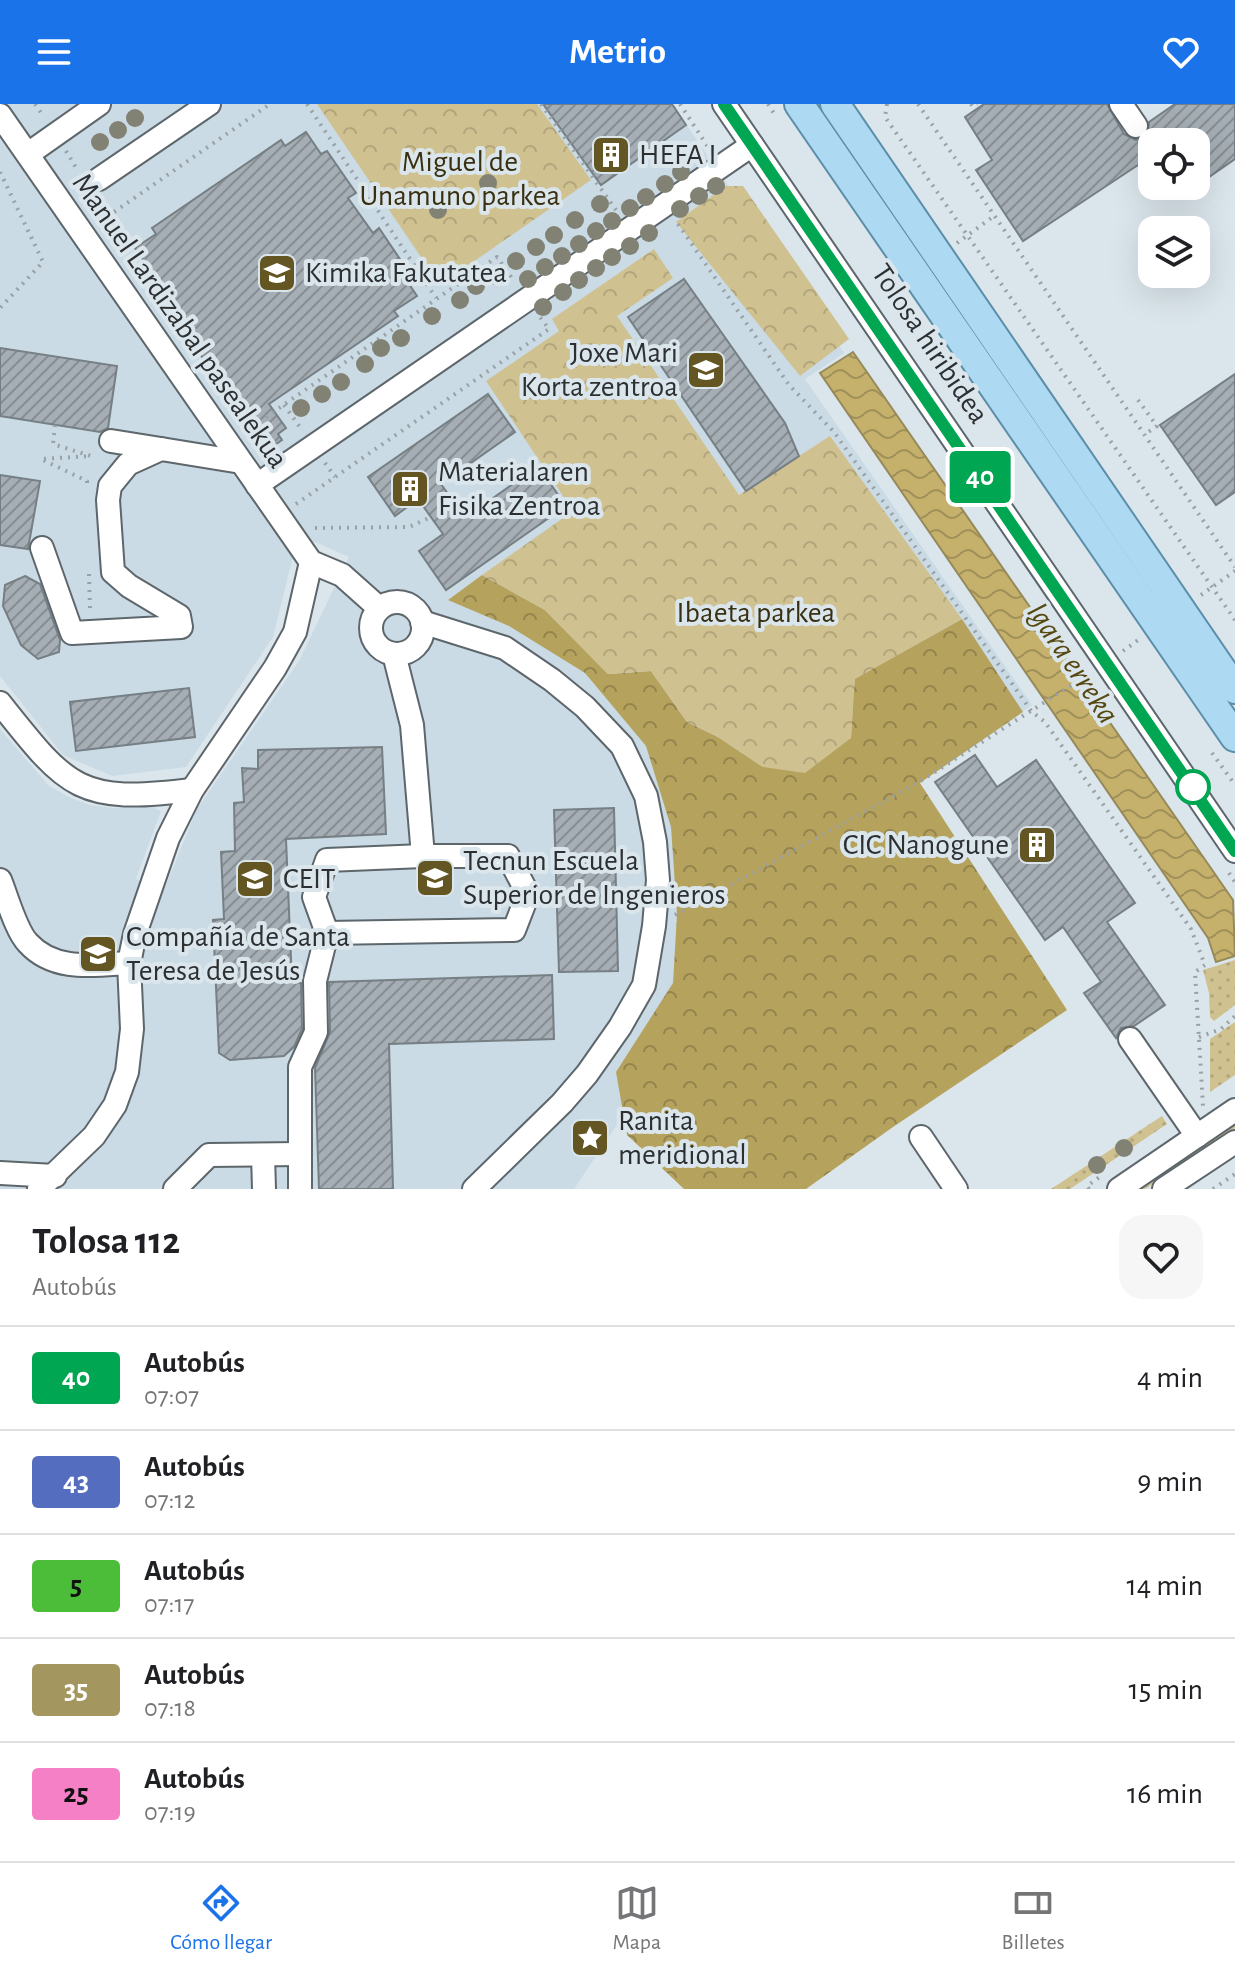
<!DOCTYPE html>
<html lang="es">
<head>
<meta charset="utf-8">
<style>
  body { margin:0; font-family:"Alegreya Sans",sans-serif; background:#f6f6f6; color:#202124; height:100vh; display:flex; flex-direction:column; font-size:30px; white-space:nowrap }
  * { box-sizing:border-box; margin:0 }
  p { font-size:26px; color:#757577 }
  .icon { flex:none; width:44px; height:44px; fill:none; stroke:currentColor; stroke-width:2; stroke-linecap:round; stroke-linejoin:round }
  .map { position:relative; height:1085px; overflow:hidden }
  .panel { display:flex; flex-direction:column; background:#fff; flex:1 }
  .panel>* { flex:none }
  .badge { padding:0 16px; border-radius:6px; font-size:28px; line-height:52px }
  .tools { position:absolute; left:1138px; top:24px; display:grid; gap:16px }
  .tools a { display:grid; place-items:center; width:72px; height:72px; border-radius:16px; background:#fff; box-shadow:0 8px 32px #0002; font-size:40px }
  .map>.badge { position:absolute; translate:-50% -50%; box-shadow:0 0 0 4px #fff }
  .round { display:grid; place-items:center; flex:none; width:84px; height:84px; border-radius:24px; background:#f6f6f6 }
  .summary { display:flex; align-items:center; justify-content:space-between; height:136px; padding:0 32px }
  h1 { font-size:38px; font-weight:700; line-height:60px }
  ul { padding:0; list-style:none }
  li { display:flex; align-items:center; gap:24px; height:104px; padding:0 32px; border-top:2px solid #e0e0e0 }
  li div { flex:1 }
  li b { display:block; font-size:30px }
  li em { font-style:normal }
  li .badge { min-width:88px; font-weight:700; text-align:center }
  header { display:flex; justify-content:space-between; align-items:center; height:104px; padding:0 32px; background:#1a73e8; color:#fff; font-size:36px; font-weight:700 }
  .dock { display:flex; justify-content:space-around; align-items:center; height:112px; border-top:2px solid #e0e0e0; background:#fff; font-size:22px; color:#757577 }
  .dock a { display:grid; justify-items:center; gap:4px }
  .dock .on { color:#1a73e8 }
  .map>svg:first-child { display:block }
  .built { fill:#cadbe5 }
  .grass { fill:url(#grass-dots) }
  .forest { fill:url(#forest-crowns) }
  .park { fill:url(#park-crowns) }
  .water { fill:url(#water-waves); stroke:#978a5a; stroke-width:2 }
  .building { fill:url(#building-hatch); stroke:#757f84; stroke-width:2 }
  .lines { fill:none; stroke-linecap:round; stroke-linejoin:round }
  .minor-casing { stroke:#5d666b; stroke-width:26 }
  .major-casing { stroke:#5c8ea9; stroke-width:32 }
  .path { stroke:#99a1a5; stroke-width:4; stroke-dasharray:2 6; stroke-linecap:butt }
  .minor { stroke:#fff; stroke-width:22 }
  .major { stroke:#add9f2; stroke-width:28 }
  .tree { fill:#828274 }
  .line-casing { stroke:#fff; stroke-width:18 }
  .line { stroke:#00a651; stroke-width:12 }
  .stop-dot { fill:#fff; stroke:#00a651; stroke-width:4 }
  .labels { text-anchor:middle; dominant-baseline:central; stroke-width:8; stroke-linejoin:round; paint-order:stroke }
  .poi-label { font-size:30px; fill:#2c3032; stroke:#dbe6ec; text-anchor:start }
  .park-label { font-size:30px; fill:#393011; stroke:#dbe6ec }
  .street-label { font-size:30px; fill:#2c3032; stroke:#dbe6ec }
  .water-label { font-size:32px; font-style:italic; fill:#574912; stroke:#dbe6ec }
</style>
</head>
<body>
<header><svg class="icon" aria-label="menu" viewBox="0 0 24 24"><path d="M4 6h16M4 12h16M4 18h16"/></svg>Metrio<svg class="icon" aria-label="heart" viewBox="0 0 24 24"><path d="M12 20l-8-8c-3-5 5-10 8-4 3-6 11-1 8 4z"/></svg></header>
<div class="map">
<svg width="1235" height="1085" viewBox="0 0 1235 1085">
  <defs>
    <pattern id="grass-dots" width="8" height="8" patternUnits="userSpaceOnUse" patternTransform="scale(2)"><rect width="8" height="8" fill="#d0c190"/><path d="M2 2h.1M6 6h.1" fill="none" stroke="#b3a67d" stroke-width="1.8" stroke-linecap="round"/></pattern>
    <pattern id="forest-crowns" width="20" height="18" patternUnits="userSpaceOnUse" patternTransform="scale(2)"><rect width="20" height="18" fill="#b5a25d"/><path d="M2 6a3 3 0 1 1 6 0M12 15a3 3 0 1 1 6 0" fill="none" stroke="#93844d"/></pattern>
    <pattern id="park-crowns" width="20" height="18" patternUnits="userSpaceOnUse" patternTransform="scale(2)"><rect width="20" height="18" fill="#d0c190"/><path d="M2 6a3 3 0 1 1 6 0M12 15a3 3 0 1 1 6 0" fill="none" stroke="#b3a67d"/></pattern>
    <pattern id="water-waves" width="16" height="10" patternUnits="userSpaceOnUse" patternTransform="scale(2)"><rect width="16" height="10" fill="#c5b16b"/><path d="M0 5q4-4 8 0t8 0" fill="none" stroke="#a09059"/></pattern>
    <pattern id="building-hatch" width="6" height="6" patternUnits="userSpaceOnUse" patternTransform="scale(2)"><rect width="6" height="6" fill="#a5aeb4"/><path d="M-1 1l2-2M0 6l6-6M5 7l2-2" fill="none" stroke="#878e93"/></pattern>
  </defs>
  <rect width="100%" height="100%" fill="#dbe6ec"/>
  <path class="built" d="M0,0H672L844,249L805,275L1032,601L919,678L677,810L673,879L639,988L574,1085H0V625L48,681L67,692L89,701L114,704L153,703L161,707L136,775L164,786L197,705L299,557L349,453L315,438L292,456L273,533L186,663L112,672L63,651L0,572Z"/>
  <g class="grass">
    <path d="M1235,856V901L1214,917L1210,913L1209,889L1203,866Z"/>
    <path d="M1235,918V971L1210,988V935Z"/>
    <path d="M1162,1012L1167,1020L1070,1085H1051Z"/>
    <path d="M1235,1018V1024L1145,1085H1137Z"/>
  </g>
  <path class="forest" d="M482,471L545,506L608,570L651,567L687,618L718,633L763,663L851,634L854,575L962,515L1023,608L920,679L1067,906L893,1023L806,1085H684L627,1031L616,968L673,879L677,810L671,723L646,642L585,569L509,522L448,496Z"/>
  <g class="park">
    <path d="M317,0H537L591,76L440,181Z"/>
    <path d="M726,82H743L849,235L800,272L676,118Z"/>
    <path d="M654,145L673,174L617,212L739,391L830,332L962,515L855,575L851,634L805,669L763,663L718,633L687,618L651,567L608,570L545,506L482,471L573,407L486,277L559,227L552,215Z"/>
  </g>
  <path class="water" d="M853,248L1233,796L1235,852L1216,858L1208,834L820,269Z"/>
  <g class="building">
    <path d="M543,0H672L686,21L601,81Z"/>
    <path d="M984,0H1107L1124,30L1136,36L1148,29L1149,18L1175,0H1235V55L1196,82V38H1152V81L1138,61L1023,137L976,66L992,56L965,13Z"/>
    <path d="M306,28L321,50L327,47L356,89L348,94L373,129L379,124L408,167L403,171L417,192L394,207L398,212L269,300L286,324L278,330L282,336L266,347L254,331L261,326L232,284L226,288L198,247L205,242L181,206L173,211L145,170L151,167L135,144L156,130L152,124L281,36L285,42Z"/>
    <path d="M684,175L785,319L799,352L746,387L628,213Z"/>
    <path d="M0,244L117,262L108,324L100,328L0,312Z"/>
    <path d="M1235,270V388L1216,401L1160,321Z"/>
    <path d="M488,290L515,328L441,380L465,414L538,362L566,402L446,486L419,447L443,430L418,395L395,412L368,373Z"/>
    <path d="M0,371L40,377L28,445L0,441Z"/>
    <path d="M25,472L40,480L60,536L59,548L38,555L21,541L3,502L5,481Z"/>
    <path d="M189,584L195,633L76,647L70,598Z"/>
    <path d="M382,643L386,730L286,735L292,879H301L302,925L294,943L284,952L230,956L219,949L213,816L224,815L221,748L235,747L234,699L244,698L242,664L258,665V646Z"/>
    <path d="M975,651L997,683L1036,656L1135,799L1107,818L1165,901L1134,922L1121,924L1116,934L1084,889L1101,878L1063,823L1045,836L935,678Z"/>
    <path d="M614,704L618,867L559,868L554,706Z"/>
    <path d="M552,871L554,935L389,940L393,1085H319L315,964L330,928L329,878Z"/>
  </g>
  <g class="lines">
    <defs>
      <g id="minor">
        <path d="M724,0L1235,747"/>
        <path d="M1121,0L1136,22"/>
        <path d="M0,11L311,458L342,471L379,504"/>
        <path d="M28,50L99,0"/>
        <path d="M99,75L209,0"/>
        <path d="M111,337L161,345"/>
        <path d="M257,381L752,41"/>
        <path d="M42,444L72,529L181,523L179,512L129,482L113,468L108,396L110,382L128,360L161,345L241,358"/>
        <circle cx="397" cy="524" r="26"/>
        <path d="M422,518L505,544L552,576L585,603L622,642L646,692L655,738L658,776L654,822L644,881L620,923L587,970L562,999L474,1085"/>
        <path d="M394,550L412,621L423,752"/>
        <path d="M0,599C68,685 79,700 192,686"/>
        <path d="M423,752H508L528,790L514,826L327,829L314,793L327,756Z"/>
        <path d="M0,776C7,793 16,827 28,839C54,868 94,861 129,859"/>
        <path d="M1130,935L1197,1032"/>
        <path d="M921,1033L956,1085"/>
        <path d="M263,1051L264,1085"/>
        <path d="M0,1069L55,1072"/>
        <path d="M39,1085L94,1032L115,1001L127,968L132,925L129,859L135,830L168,734L192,686L275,564L295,528L311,458"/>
        <path d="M175,1085L209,1051L300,1050"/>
        <path d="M300,1085V963L316,928L315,877L327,829"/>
        <path d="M1119,1085L1235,1006"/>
        <path d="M1164,1085L1235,1038"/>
      </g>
      <g id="major">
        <path d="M799,0L1235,633"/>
        <path d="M835,0L1235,585"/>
      </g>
    </defs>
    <use href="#minor" class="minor-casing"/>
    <use href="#major" class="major-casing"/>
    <g class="path">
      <path d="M35,0L44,13"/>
      <path d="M307,0L436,194"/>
      <path d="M541,0L616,106"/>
      <path d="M680,0L708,43L706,44"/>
      <path d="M768,0L775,11"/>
      <path d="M887,0L885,13L1235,516"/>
      <path d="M918,0L1235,463"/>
      <path d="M971,0L973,3L977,0"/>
      <path d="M66,47L78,67"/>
      <path d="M0,68L43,158L0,204"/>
      <path d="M101,117L270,0"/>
      <path d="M678,120L789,281L834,328L1032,608L1045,618L1191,825L1205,861L1195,868L1203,1002"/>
      <path d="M957,139L994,112"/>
      <path d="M1138,296L1157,322L1144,331"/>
      <path d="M284,301L302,326"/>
      <path d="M55,321L53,340L91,352L41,355L87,377V381"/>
      <path d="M246,327L497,153L514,177"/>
      <path d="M325,359L335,373"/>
      <path d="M296,400L549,225L540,213"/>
      <path d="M315,424L409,423L431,413"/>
      <path d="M89,470L90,505"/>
      <path d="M1201,491L1235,467"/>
      <path d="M1123,547L1138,536"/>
      <path d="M1212,649L1235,681"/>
      <path d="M1229,769L1235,778"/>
      <path d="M675,811L919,678L1089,570"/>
      <path d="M1199,933L1221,925L1235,912"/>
      <path d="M1089,1085L1087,1082L1101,1072"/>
      <path d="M1213,1085L1235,1070"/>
    </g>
    <use href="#minor" class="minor"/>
    <use href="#major" class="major"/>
  </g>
  <g class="tree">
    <circle cx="135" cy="14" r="9"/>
    <circle cx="118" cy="26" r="9"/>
    <circle cx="100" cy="38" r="9"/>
    <circle cx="681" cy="68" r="9"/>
    <circle cx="488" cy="79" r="9"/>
    <circle cx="665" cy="80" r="9"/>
    <circle cx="716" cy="82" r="9"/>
    <circle cx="699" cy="92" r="9"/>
    <circle cx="646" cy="93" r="9"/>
    <circle cx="600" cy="100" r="9"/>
    <circle cx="630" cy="104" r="9"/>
    <circle cx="680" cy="105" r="9"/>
    <circle cx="438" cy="106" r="9"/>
    <circle cx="575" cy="116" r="9"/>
    <circle cx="612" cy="117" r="9"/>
    <circle cx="596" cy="127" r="9"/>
    <circle cx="649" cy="129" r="9"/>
    <circle cx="554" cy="131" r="9"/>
    <circle cx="579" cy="140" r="9"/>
    <circle cx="630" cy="142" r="9"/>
    <circle cx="536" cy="143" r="9"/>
    <circle cx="562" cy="152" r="9"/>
    <circle cx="612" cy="153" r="9"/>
    <circle cx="516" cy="157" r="9"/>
    <circle cx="545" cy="163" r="9"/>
    <circle cx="596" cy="164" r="9"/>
    <circle cx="493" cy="172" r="9"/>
    <circle cx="528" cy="175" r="9"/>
    <circle cx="579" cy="176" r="9"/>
    <circle cx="476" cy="182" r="9"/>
    <circle cx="563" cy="188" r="9"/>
    <circle cx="460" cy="196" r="9"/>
    <circle cx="543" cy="203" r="9"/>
    <circle cx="432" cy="212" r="9"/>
    <circle cx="185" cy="228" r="9"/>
    <circle cx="401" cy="234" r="9"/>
    <circle cx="381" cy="244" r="9"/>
    <circle cx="365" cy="260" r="9"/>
    <circle cx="341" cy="278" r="9"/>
    <circle cx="322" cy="290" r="9"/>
    <circle cx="301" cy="304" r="9"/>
    <circle cx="1124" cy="1044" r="9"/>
    <circle cx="1097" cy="1061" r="9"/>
  </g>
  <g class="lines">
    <defs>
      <path id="line" d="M724,0L1235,747"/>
    </defs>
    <use href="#line" class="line-casing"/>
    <use href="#line" class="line"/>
  </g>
  <defs>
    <symbol id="building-square" viewBox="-11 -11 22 22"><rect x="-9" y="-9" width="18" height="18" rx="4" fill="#645623" stroke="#dbe6ec"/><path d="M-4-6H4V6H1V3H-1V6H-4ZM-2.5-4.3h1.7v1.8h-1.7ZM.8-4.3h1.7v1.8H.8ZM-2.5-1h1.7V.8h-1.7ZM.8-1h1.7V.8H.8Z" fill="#fff"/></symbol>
    <symbol id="university-square" viewBox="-11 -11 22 22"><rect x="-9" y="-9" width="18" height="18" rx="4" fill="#645623" stroke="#dbe6ec"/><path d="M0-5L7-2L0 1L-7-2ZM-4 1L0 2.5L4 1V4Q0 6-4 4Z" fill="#fff"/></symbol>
    <symbol id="school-square" viewBox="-11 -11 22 22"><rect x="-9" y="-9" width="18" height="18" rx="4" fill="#645623" stroke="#dbe6ec"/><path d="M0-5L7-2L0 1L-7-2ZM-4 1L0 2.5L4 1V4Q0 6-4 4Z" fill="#fff"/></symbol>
    <symbol id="sight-square" viewBox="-11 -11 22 22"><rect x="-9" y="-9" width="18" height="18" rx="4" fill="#645623" stroke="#dbe6ec"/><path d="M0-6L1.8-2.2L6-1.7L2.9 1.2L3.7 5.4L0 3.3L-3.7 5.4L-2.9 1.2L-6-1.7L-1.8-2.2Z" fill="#fff"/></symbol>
  </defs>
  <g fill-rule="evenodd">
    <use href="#building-square" x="589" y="29" width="44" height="44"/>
    <use href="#university-square" x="255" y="147" width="44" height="44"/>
    <use href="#university-square" x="684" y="244" width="44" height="44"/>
    <use href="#building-square" x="388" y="363" width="44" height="44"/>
    <use href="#building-square" x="1015" y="719" width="44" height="44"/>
    <use href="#university-square" x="413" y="752" width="44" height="44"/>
    <use href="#university-square" x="233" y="753" width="44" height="44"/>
    <use href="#school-square" x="76" y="828" width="44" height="44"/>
    <use href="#sight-square" x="568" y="1012" width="44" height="44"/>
  </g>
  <circle class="stop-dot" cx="1193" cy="683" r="16"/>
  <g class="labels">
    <g class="poi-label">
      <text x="639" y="51">HEFA I</text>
      <text x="305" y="169">Kimika Fakutatea</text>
      <text x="678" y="249" text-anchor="end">Joxe Mari<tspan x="678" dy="34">Korta zentroa</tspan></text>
      <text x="438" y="368">Materialaren<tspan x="438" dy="34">Fisika Zentroa</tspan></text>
      <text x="1009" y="741" text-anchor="end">CIC Nanogune</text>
      <text x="463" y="757">Tecnun Escuela<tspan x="463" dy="34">Superior de Ingenieros</tspan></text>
      <text x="283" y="775">CEIT</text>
      <text x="126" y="833">Compañía de Santa<tspan x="126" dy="34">Teresa de Jesús</tspan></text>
      <text x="618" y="1017">Ranita<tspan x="618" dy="34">meridional</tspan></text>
    </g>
    <g class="park-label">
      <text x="460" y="58">Miguel de<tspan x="460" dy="34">Unamuno parkea</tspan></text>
      <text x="756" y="509">Ibaeta parkea</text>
    </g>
    <g class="street-label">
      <text transform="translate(180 217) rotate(55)">Manuel Lardizabal pasealekua</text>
      <text transform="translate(930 240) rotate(56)">Tolosa hiribidea</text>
    </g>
    <g class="water-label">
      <text transform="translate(1073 559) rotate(56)">Igara erreka</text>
    </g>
  </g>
</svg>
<div class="tools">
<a><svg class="icon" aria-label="locate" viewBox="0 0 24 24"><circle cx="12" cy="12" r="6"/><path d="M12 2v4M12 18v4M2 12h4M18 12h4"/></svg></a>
<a><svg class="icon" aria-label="layers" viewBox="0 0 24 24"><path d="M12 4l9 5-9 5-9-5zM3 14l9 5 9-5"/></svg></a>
</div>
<b class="badge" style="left:980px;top:373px;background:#00a651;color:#fff">40</b>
</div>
<section class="panel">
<div class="summary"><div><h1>Tolosa 112</h1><p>Autobús</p></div><a class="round"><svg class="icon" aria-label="heart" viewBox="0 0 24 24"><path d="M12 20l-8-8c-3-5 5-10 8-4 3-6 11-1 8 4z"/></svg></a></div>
<ul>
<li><span class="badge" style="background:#00a651;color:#fff">40</span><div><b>Autobús</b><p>07:07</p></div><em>4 min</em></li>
<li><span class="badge" style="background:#546dbe;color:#fff">43</span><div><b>Autobús</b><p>07:12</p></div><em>9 min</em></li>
<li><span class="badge" style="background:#4cbd38;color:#111">5</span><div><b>Autobús</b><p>07:17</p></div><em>14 min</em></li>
<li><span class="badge" style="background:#a4965f;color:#fff">35</span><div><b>Autobús</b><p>07:18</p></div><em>15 min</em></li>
<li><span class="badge" style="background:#f680c6;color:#111">25</span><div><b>Autobús</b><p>07:19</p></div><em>16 min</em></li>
</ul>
</section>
<nav class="dock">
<a class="on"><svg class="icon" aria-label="directions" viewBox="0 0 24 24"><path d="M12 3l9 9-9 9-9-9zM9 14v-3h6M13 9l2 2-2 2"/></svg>Cómo llegar</a>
<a><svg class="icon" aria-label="map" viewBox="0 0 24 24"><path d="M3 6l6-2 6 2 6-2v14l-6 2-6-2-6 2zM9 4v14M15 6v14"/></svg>Mapa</a>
<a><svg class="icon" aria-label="tickets" viewBox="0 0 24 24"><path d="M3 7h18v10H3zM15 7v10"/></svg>Billetes</a>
</nav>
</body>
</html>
